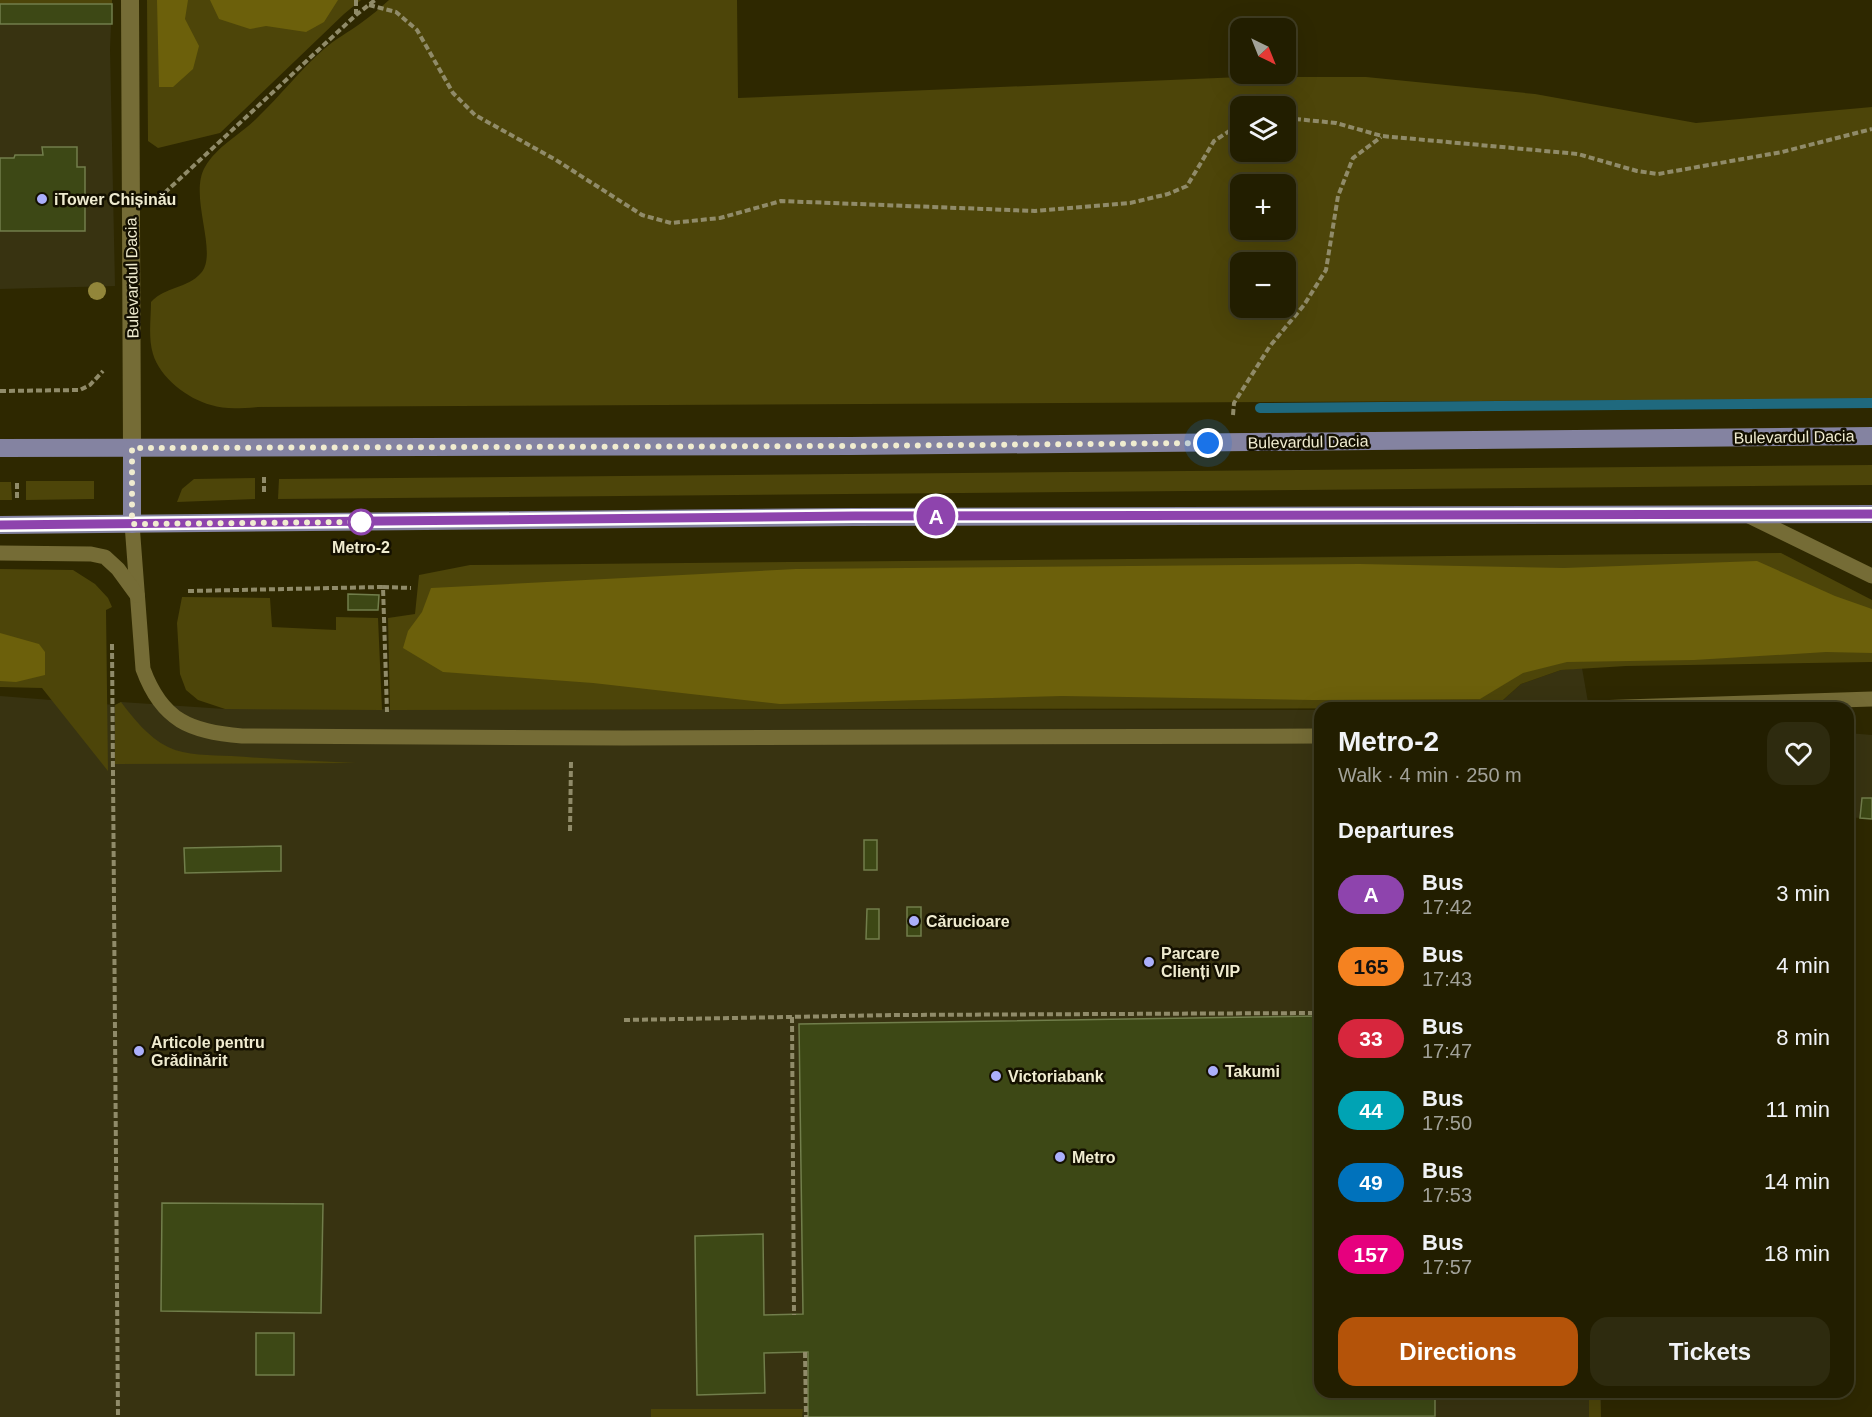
<!DOCTYPE html>
<html lang="en">
<head>
<meta charset="utf-8">
<style>
  body { margin:0; font-family:Arial,sans-serif; background:#2e2b0f; color:#f1f3f6; height:100vh; display:flex; flex-direction:column; font-size:22px; white-space:nowrap }
  * { box-sizing:border-box; margin:0 }
  p { font-size:20px; color:#a2a299 }
  .icon { flex:none; width:33px; height:33px; fill:none; stroke:currentColor; stroke-width:2; stroke-linecap:round; stroke-linejoin:round }
  .map { position:relative; flex:1; overflow:hidden }
  .details { position:absolute; left:1314px; top:702px; width:540px; height:696px; display:flex; flex-direction:column; background:#221e00; border-radius:18px; box-shadow:0 6px 24px #0002,0 0 0 2px #3f3c22 }
  .details>* { flex:none }
  .badge { padding:0 12px; border-radius:20px; font-size:21px; line-height:39px }
  .needle { width:39px; rotate:137deg }
  .buttons { position:absolute; left:1230px; top:18px; display:grid; gap:12px }
  .buttons a { display:grid; place-items:center; width:66px; height:66px; border-radius:12px; background:#221e00; box-shadow:0 6px 24px #0002,0 0 0 2px #3f3c22; font-size:30px }
  .you { position:absolute; width:30px; height:30px; margin:-15px; border:4px solid #fff; border-radius:50%; background:#1a73e8; box-shadow:0 0 0 9px #1a73e833 }
  .map>.badge { position:absolute; translate:-50% -50%; box-shadow:0 0 0 3px #fff }
  h2 { padding:0 24px; font-size:22px; line-height:54px }
  .round { display:grid; place-items:center; flex:none; width:63px; height:63px; border-radius:18px; background:#2e2b0f }
  .overview { display:flex; align-items:center; justify-content:space-between; height:102px; padding:0 24px }
  h1 { font-size:28px; font-weight:700; line-height:45px }
  .button { display:flex; gap:12px; margin-top:auto; padding:12px 24px }
  .button a { flex:1; height:69px; border-radius:18px; background:#b45309; color:#fff; font-size:24px; font-weight:700; line-height:69px; text-align:center }
  .button a+a { background:#2e2b0f; color:#f1f3f6 }
  ul { padding:0; list-style:none }
  li { display:flex; align-items:center; gap:18px; height:72px; padding:0 24px }
  li div { flex:1 }
  li b { display:block; font-size:22px }
  li em { font-style:normal }
  li .badge { min-width:66px; font-weight:700; text-align:center }
  .map>svg:first-child { display:block }
  .built { fill:#383311 }
  .green { fill:#4d4509; fill-rule:evenodd }
  .forest { fill:#6c600b }
  .lines { fill:none; stroke-linecap:round; stroke-linejoin:round }
  .stream { stroke:#1f697e; stroke-width:10 }
  .building { fill:#3d4815; stroke:#717e4b; stroke-width:1.5 }
  .path { stroke:#908b69; stroke-width:4; stroke-dasharray:6 3; stroke-linecap:butt }
  .lane { stroke:#756c36; stroke-width:15 }
  .street { stroke:#756c36; stroke-width:18 }
  .primary { stroke:#8483a1; stroke-width:18 }
  .tree { fill:#92863a }
  .line-casing { stroke:#fff; stroke-width:14 }
  .line { stroke:#8e44ad; stroke-width:9 }
  .walk { stroke:#f0ecd0; stroke-width:6; stroke-dasharray:0 10.8 }
  .poi-dot { fill:#abaffb; stroke:#141000; stroke-width:2 }
  .stop-dot { fill:#fff; stroke:#8e44ad; stroke-width:3 }
  .labels { text-anchor:middle; dominant-baseline:central; stroke-width:5; stroke-linejoin:round; paint-order:stroke }
  .poi-label { font-size:16px; font-weight:bold; fill:#f0ecd0; stroke:#141000; text-anchor:start }
  .street-label { font-size:16px; fill:#f0ecd0; stroke:#141000 }
  .stop-label { font-size:16px; font-weight:bold; fill:#f0ecd0; stroke:#141000 }
</style>
</head>
<body>
<div class="map">
<svg width="1872" height="1417" viewBox="0 0 1872 1417">
  <rect width="100%" height="100%" fill="#2e2800"/>
  <g class="built">
    <path d="M0,0H112L110,49L115,286L0,289Z"/>
    <path d="M1582,668L1589,708H1494L1521,684L1561,670Z"/>
    <path d="M0,696L115,705L121,702L225,709L1320,710V1392H1601V1417H0Z"/>
    <path d="M1848,733L1872,735V819L1848,817Z"/>
  </g>
  <g class="green">
    <rect x="0" y="0" width="112" height="4"/>
    <path d="M147,0H361L344,14L220,133L158,148L148,141Z"/>
    <path d="M389,0H737L738,98L1241,77H1366L1535,94L1696,123L1872,107V399L258,407C242,408 226,410 211,405C188,399 160,378 153,354C148,337 151,319 151,302C166,286 187,289 201,273C219,253 188,196 205,167C217,146 240,135 257,118C280,96 300,70 324,49C335,39 349,32 361,23C371,16 380,8 389,0ZM1286,106V152H1240V106ZM1240,184H1286V230H1240ZM1286,262V308H1240V262Z"/>
    <path d="M1872,465V485L278,499L279,479Z"/>
    <path d="M255,478V499L177,502L182,489L194,479Z"/>
    <path d="M26,481H94V499L26,500Z"/>
    <path d="M0,482H11L12,500H0Z"/>
    <path d="M1781,553L1872,600V662L1626,666L1561,670L1521,684L1494,708L390,710L388,618L415,614L419,575L470,565Z"/>
    <path d="M0,569L73,570L95,584L108,598L112,607L106,610L108,771L42,688L0,687Z"/>
    <path d="M182,597L270,598L272,627L336,630V617L378,618L382,710L225,709L198,700L186,690L180,674L177,623Z"/>
    <path d="M121,702C134,719 148,737 168,747C186,756 211,755 231,756C273,759 314,761 356,763L115,764V705Z"/>
    <path d="M1589,1392H1600L1601,1417H1589Z"/>
    <path d="M651,1409H803L802,1417H651Z"/>
  </g>
  <g class="forest">
    <path d="M157,0H188L185,19L199,46L193,69L173,87H159Z"/>
    <path d="M210,0H338L324,22L306,32L266,26L250,29L219,19Z"/>
    <path d="M1757,561L1835,596L1872,609V653L1826,652L1694,660L1567,662L1523,673L1480,699L1313,700L1062,696L780,704L593,683L443,672L403,648L408,631L422,612L431,588L796,569L1359,564L1564,568Z"/>
    <path d="M0,633L39,644L45,652V675L16,682L0,681Z"/>
  </g>
  <g class="lines">
    <path class="stream" d="M1260,408L1872,403"/>
  </g>
  <g class="building">
    <rect x="0" y="4" width="112" height="20"/>
    <path d="M42,147H77V167H85V231H0V158H14L15,155H43Z"/>
    <path d="M348,594L379,595L378,610H348Z"/>
    <path d="M1862,798H1872V819L1860,818Z"/>
    <rect x="864" y="840" width="13" height="30"/>
    <path d="M281,846V871L185,873L184,848Z"/>
    <rect x="907" y="907" width="14" height="29"/>
    <path d="M867,909H879V939H866Z"/>
    <path d="M1320,1016V1392H1435V1416L808,1417V1352H805L764,1353L765,1393L697,1395L695,1236L763,1234L764,1315L803,1314L799,1024Z"/>
    <path d="M162,1203L323,1204L321,1313L161,1311Z"/>
    <rect x="256" y="1333" width="38" height="42"/>
  </g>
  <g class="lines">
    <g class="path">
      <path d="M356,0V14"/>
      <path d="M369,5L396,12L417,30L453,93L475,115L556,160L642,215L671,223L720,218L781,201L1035,211L1130,203L1168,194L1187,186L1214,141L1231,130L1240,127"/>
      <path d="M1286,118L1336,123L1382,136L1578,154L1637,171L1658,174L1782,152L1872,129"/>
      <path d="M158,199L356,15L375,0"/>
      <path d="M0,391L80,390L90,385L103,371"/>
      <path d="M1233,415L1234,403L1270,346L1304,305L1326,270L1338,196L1353,158L1381,137"/>
      <path d="M264,477V494"/>
      <path d="M17,498V480"/>
      <path d="M383,587L411,588"/>
      <path d="M188,591L383,587L387,712"/>
      <path d="M112,644L118,1417"/>
      <path d="M570,831L571,762"/>
      <path d="M792,1017L794,1315"/>
      <path d="M624,1020L896,1015L1320,1013"/>
      <path d="M805,1352L806,1417"/>
    </g>
    <g class="lane">
      <path d="M1747,515L1872,576"/>
      <path d="M132,524L143,669C162,721 191,732 242,736L623,738L1320,736"/>
      <path d="M0,553L91,554L105,557L118,569L137,595"/>
      <path d="M1594,708L1872,699"/>
    </g>
    <path class="street" d="M130,0L132,448"/>
    <g class="primary">
      <path d="M0,448L850,446L1872,436"/>
      <path d="M132,524V448"/>
      <path d="M0,525L854,517L1872,514"/>
    </g>
  </g>
  <circle class="tree" cx="97" cy="291" r="9"/>
  <g class="lines">
    <defs>
      <path id="line" d="M0,525L854,516L1872,514"/>
    </defs>
    <use href="#line" class="line-casing"/>
    <use href="#line" class="line"/>
    <path class="walk" d="M361,522L132,524V448L850,446L1208,443"/>
  </g>
  <g class="poi-dot">
    <circle cx="42" cy="199" r="6"/>
    <circle cx="914" cy="921" r="6"/>
    <circle cx="1149" cy="962" r="6"/>
    <circle cx="139" cy="1051" r="6"/>
    <circle cx="1213" cy="1071" r="6"/>
    <circle cx="996" cy="1076" r="6"/>
    <circle cx="1060" cy="1157" r="6"/>
  </g>
  <circle class="stop-dot" cx="361" cy="522" r="12"/>
  <g class="labels">
    <g class="poi-label">
      <text x="54" y="199">iTower Chișinău</text>
      <text x="926" y="921">Cărucioare</text>
      <text x="1161" y="953">Parcare<tspan x="1161" dy="18">Clienți VIP</tspan></text>
      <text x="151" y="1042">Articole pentru<tspan x="151" dy="18">Grădinărit</tspan></text>
      <text x="1225" y="1071">Takumi</text>
      <text x="1008" y="1076">Victoriabank</text>
      <text x="1072" y="1157">Metro</text>
    </g>
    <g class="street-label">
      <text transform="translate(132 278) rotate(-91)">Bulevardul Dacia</text>
      <text transform="translate(1794 437) rotate(-1)">Bulevardul Dacia</text>
      <text transform="translate(1308 442) rotate(-1)">Bulevardul Dacia</text>
    </g>
    <g class="stop-label">
      <text x="361" y="547">Metro-2</text>
    </g>
  </g>
</svg>
<div class="buttons">
<a><svg class="needle" viewBox="-14 -14 28 28"><path d="M0-13l5 13h-10z" fill="#e53935"/><path d="M0 13l5-13h-10z" fill="#a2a299"/></svg></a>
<a><svg class="icon" aria-label="layers" viewBox="0 0 24 24"><path d="M12 4l9 5-9 5-9-5zM3 14l9 5 9-5"/></svg></a>
<a>+</a>
<a>−</a>
</div>
<div class="you" style="left:1208px;top:443px"></div>
<b class="badge" style="left:936px;top:516px;background:#8e44ad;color:#fff">A</b>
<section class="details">
<div class="overview"><div><h1>Metro-2</h1><p>Walk · 4 min · 250 m</p></div><a class="round"><svg class="icon" aria-label="heart" viewBox="0 0 24 24"><path d="M12 20l-8-8c-3-5 5-10 8-4 3-6 11-1 8 4z"/></svg></a></div>
<h2>Departures</h2>
<ul>
<li><span class="badge" style="background:#8e44ad;color:#fff">A</span><div><b>Bus</b><p>17:42</p></div><em>3 min</em></li>
<li><span class="badge" style="background:#f58220;color:#111">165</span><div><b>Bus</b><p>17:43</p></div><em>4 min</em></li>
<li><span class="badge" style="background:#d7263d;color:#fff">33</span><div><b>Bus</b><p>17:47</p></div><em>8 min</em></li>
<li><span class="badge" style="background:#00a3b4;color:#fff">44</span><div><b>Bus</b><p>17:50</p></div><em>11 min</em></li>
<li><span class="badge" style="background:#0072bc;color:#fff">49</span><div><b>Bus</b><p>17:53</p></div><em>14 min</em></li>
<li><span class="badge" style="background:#e6007e;color:#fff">157</span><div><b>Bus</b><p>17:57</p></div><em>18 min</em></li>
</ul>
<div class="button"><a>Directions</a><a>Tickets</a></div>
</section>
</div>
</body>
</html>
